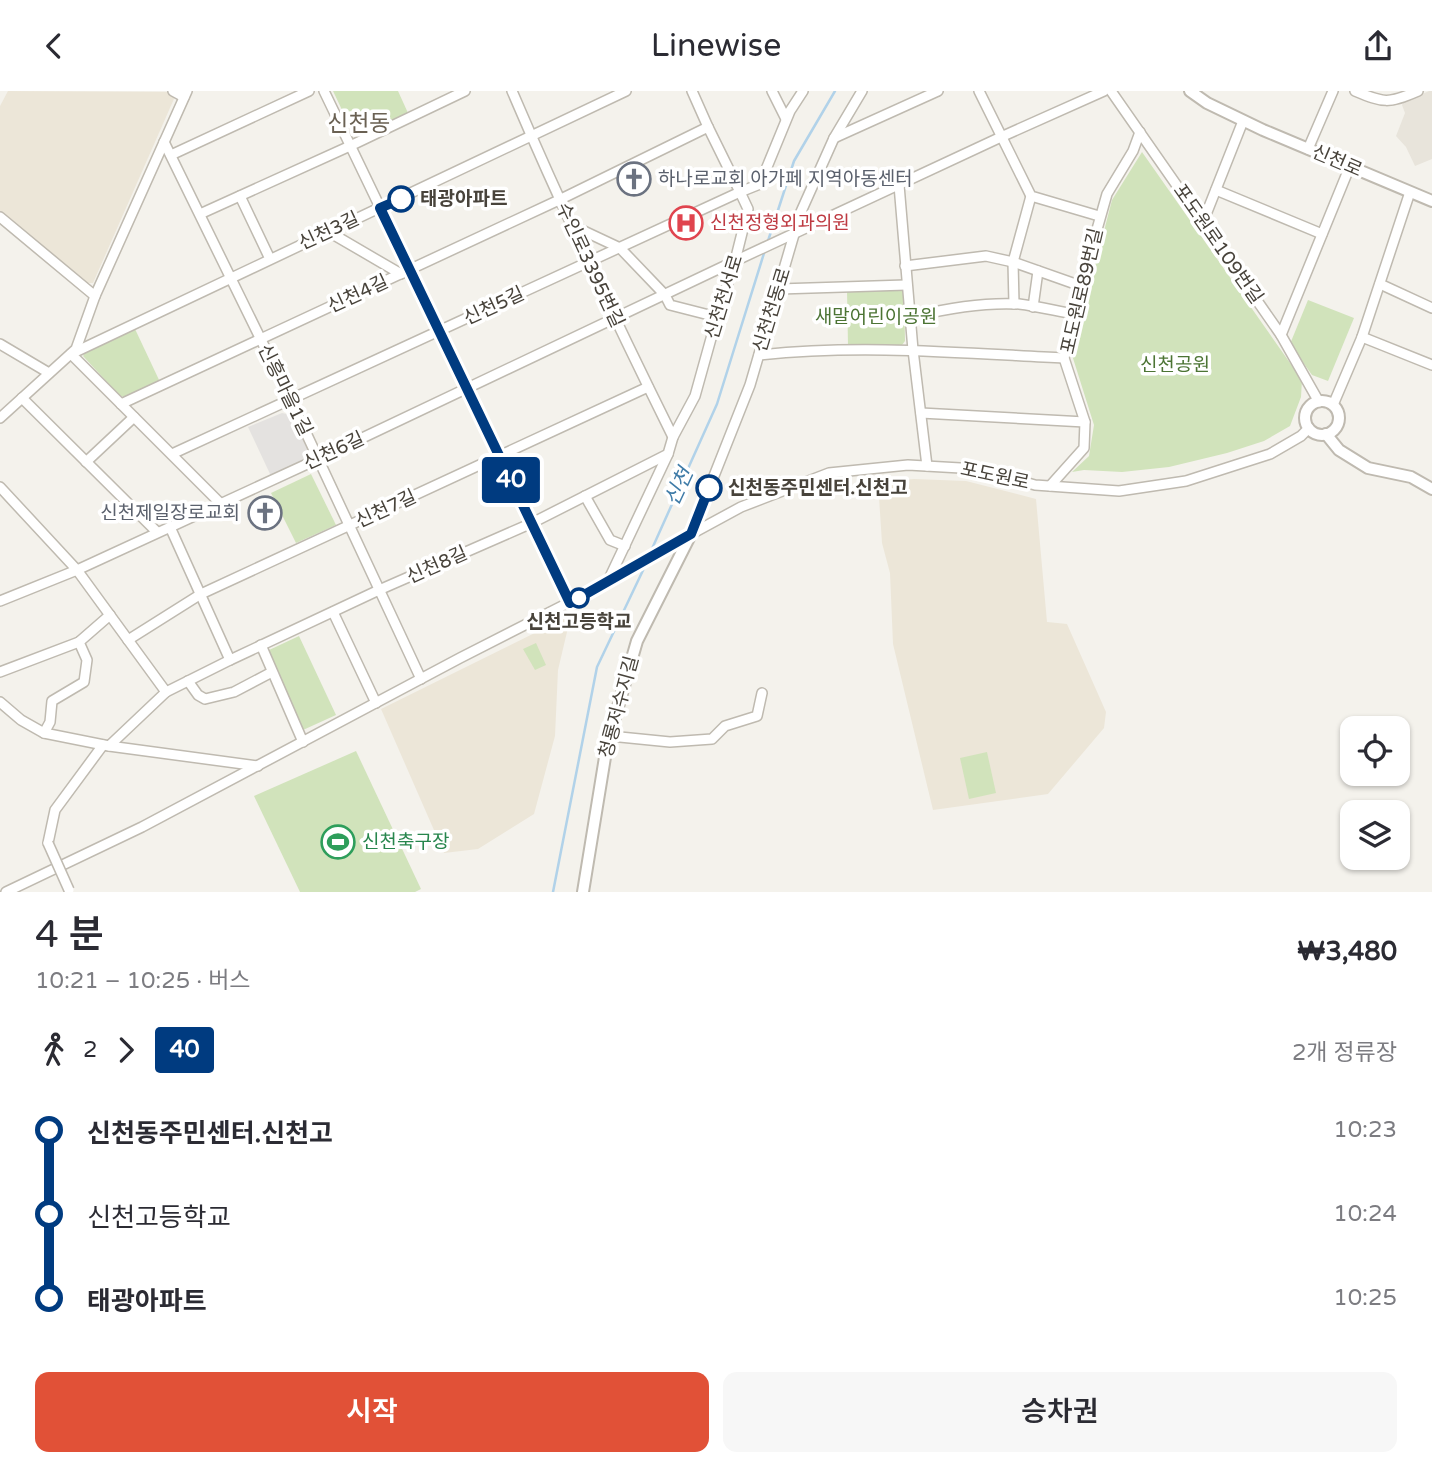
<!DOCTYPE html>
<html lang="ko">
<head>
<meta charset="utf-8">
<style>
  body { margin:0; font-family:"Varela Round","Noto Sans KR",sans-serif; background:#f7f7f7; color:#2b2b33; height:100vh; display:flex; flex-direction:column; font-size:26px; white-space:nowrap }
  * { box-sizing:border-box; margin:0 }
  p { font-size:23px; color:#7c7c81 }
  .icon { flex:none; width:38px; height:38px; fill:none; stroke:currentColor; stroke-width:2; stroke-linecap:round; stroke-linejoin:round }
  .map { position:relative; height:801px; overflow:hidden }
  .details { display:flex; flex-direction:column; background:#fff; flex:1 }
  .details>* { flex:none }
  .badge { padding:0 14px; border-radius:5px; font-size:24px; line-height:46px }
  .controls { position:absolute; left:1340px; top:625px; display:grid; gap:14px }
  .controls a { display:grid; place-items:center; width:70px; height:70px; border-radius:14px; background:#fff; box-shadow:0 2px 5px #0004; font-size:35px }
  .map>.badge { position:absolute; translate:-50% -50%; box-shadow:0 0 0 4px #fff }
  .legs { display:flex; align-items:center; gap:10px; height:77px; padding:0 35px; font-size:23px }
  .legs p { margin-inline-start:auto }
  .overview { display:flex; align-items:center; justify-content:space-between; height:119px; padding:0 35px }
  h1 { font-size:38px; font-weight:600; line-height:52px }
  .action { display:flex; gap:14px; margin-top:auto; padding:14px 35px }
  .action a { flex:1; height:80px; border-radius:14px; background:#e15137; color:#fff; font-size:28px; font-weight:600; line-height:80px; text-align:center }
  .action a+a { background:#f7f7f7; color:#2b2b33 }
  ul { padding:0 35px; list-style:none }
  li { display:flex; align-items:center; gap:24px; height:84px; font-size:26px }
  li i { display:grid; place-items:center; width:10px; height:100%; margin:0 9px; background:currentColor }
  li i::after { content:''; width:18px; height:18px; margin:-9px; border:5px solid; border-radius:50%; background:#fff }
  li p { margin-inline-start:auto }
  li:first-child i { background:linear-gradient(#0000 50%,currentColor 0) }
  li:last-child i { background:linear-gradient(currentColor 50%,#0000 0) }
  header { display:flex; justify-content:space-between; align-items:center; height:91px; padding:0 35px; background:#fff; font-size:32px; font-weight:600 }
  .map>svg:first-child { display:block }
  .residential { fill:#e8e4db }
  .education { fill:#ece6d8 }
  .green { fill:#d1e3bb }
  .parking { fill:#e4e2e0 }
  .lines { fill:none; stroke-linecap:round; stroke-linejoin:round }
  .stream { stroke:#b1d2e9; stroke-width:2.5 }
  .minor-casing { stroke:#bfbab0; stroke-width:12 }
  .tertiary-casing { stroke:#bfbab0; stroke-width:14 }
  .minor { stroke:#fff; stroke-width:9 }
  .tertiary { stroke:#fff; stroke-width:10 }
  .minor-bridge-casing { stroke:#bfbab0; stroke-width:12; stroke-linecap:butt }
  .minor-bridge { stroke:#fff; stroke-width:9 }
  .line-1-casing { stroke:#fff; stroke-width:16 }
  .line-1 { stroke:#003b80; stroke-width:10 }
  .stop-1-dot { fill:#fff; stroke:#003b80; stroke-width:3.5 }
  .labels { text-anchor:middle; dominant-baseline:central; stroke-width:7; stroke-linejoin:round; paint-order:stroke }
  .street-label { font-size:19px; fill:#48433b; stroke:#fff }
  .worship-label { font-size:19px; fill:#5b616d; stroke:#fff; text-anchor:start }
  .stop-label { font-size:19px; font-weight:bold; fill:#48433b; stroke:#fff; text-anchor:start }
  .health-label { font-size:19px; fill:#be3a42; stroke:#fff; text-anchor:start }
  .park-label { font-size:19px; fill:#4c7434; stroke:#fff }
  .leisure-label { font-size:19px; fill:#27864d; stroke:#fff; text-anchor:start }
  .water-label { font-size:21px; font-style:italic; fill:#407ca8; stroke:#fff }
  .quarter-label { font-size:23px; fill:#6a6153; stroke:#fff }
</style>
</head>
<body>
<header><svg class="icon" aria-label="back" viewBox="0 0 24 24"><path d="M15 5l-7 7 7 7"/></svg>Linewise<svg class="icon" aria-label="share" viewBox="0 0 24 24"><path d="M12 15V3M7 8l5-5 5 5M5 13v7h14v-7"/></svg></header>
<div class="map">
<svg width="1432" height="801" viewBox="0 0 1432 801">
  <rect width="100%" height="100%" fill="#f4f2ec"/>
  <path class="residential" d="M1429,0H1432V68L1415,75L1406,56L1396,45L1405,22L1402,14L1403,12Z"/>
  <g class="education">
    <path d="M8,0L177,1L93,192H82L0,120V15Z"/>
    <path d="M914,388L966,390L1036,408L1047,531L1067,533L1106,621L1104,637L1048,703L933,719L893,553L890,482L882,452L878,391Z"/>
    <path d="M571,524L558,579L555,645L534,723L478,758L444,762L381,618Z"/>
  </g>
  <g class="green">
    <path d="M333,0H398L408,22L360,45L353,42Z"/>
    <path d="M1142,61L1302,289L1301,306L1290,335L1264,350L1227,362L1169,376L1122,381L1084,379L1072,381L1089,365L1094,334L1072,264L1112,109Z"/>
    <path d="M902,197L904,200L905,250L902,254L848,255L847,199Z"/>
    <path d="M1308,209L1354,227L1328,290L1312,284L1290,253Z"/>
    <path d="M135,238L160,291L130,307L120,305L83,265L87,259Z"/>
    <path d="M311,383L336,434L296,452L271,402Z"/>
    <path d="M299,545L336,624L303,639L267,560Z"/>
    <path d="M536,552L546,574L535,579L523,558Z"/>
    <path d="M356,660L421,798L415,801H300L254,705Z"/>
    <path d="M987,661L996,702L969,708L960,667Z"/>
  </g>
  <path class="parking" d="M282,322L291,324L310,363L308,369L271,385L248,336Z"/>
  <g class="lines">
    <g class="stream">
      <path d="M767,153L794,70L835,0"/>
      <path d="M651,460L717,313L765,159"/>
      <path d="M553,801L597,576L646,473"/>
    </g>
    <defs>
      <g id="minor">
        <path d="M173,0L184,6"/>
        <path d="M324,0L570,511"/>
        <path d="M512,0C562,117 616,231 673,346"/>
        <path d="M772,0L786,28"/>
        <path d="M979,0L1031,105L1099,125"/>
        <path d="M1111,0L1281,244L1319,311"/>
        <path d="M1355,0C1384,12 1388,13 1418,0"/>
        <path d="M834,47L938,0"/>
        <path d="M164,51L293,314L421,588"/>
        <path d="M1308,58L1333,0"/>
        <path d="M171,64L309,0"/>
        <path d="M899,94L913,259L927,375"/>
        <path d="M1216,99L1322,143"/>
        <path d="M240,105L270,168"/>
        <path d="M200,123L350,55L465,0"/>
        <path d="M0,126L95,205"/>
        <path d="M1203,131L1243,30"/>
        <path d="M571,134L620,157L665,204L670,214L717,226"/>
        <path d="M329,141L401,183"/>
        <path d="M905,175L986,165L1013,171L1081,195"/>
        <path d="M1380,193L1432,217"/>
        <path d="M779,198L906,194"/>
        <path d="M1014,213L1013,171L1031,105"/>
        <path d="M1033,216L1038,180"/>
        <path d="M910,226C946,218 982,211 1019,213C1037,215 1056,220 1073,223"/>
        <path d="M1281,244L1350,75"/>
        <path d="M1362,246L1432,274"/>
        <path d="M0,253L49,282"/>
        <path d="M759,264C860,253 962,262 1064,267"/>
        <path d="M22,307L157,441"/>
        <path d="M121,313L559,109L708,36"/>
        <path d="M1333,314L1362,246L1410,101"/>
        <path d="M921,322L1085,331"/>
        <path d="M0,327L76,258L95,205L187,0"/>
        <path d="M172,363L740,101L708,36L692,0"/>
        <path d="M86,371L134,326"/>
        <path d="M1050,395L1084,357L1085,331L1064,267L1073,223L1107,103L1133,60L1140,41"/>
        <path d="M0,396L77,479L166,601"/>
        <path d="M585,405L610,449L625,455"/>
        <path d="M220,412L71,263L626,0"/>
        <path d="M170,436L230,569"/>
        <path d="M691,443L750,294L800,123L834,47L862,0"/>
        <path d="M608,490L668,363"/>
        <path d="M0,510L77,479L318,368L735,170L1001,46L1104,0"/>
        <path d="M333,521L376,612"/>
        <path d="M128,549L201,503L648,296"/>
        <path d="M261,554L303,651"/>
        <path d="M0,581L79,551"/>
        <path d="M188,590L198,604L205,608L234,601L272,581"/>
        <path d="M0,611L21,629L44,642L109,655L258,675"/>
        <path d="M44,642L50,631L52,610L84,591L87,569L79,551L110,524"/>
        <path d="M610,645L670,651L712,648L725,635L757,625L762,602"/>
        <path d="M109,655L166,601L230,569L379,499L532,432L668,363L673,346L695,305L717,226L735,170L748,118L740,101L760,93L790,20L803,0"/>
        <path d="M48,752L55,719L103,654"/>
        <path d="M6,801L142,736L460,567L570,511L682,448L741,416L829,382L908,374L978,378L1035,394L1119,400L1186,390L1270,363L1301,345L1309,337"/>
      </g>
      <g id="tertiary">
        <path d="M1190,0L1207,12L1263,39L1432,110"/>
        <circle cx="1322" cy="327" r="17"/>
        <path d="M1326,343L1339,359L1368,377L1411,386L1432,398"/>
        <path d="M583,801L607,654L637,550L691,443"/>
      </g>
    </defs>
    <use href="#minor" class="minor-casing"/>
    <use href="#tertiary" class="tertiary-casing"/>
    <use href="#minor" class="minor"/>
    <use href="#tertiary" class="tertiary"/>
    <defs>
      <path id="minor-bridge" d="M48,752L69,799"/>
    </defs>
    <use href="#minor-bridge" class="minor-bridge-casing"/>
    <use href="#minor-bridge" class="minor-bridge"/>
  </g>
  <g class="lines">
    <defs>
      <path id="line-1" d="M401,108L380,117L570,512L691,443L709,397"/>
    </defs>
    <use href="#line-1" class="line-1-casing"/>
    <use href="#line-1" class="line-1"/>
  </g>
  <defs>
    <symbol id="church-ring" viewBox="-11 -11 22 22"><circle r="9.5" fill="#fff" stroke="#6b7280" stroke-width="1.5"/><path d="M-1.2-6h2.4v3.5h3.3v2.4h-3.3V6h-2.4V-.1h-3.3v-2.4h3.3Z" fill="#6b7280"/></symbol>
    <symbol id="hospital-ring" viewBox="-11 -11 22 22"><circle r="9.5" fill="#fff" stroke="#e0444e" stroke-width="1.5"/><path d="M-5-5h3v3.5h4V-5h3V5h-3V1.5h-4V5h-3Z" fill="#e0444e"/></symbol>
    <symbol id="stadium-ring" viewBox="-11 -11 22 22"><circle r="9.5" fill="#fff" stroke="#2e9e5b" stroke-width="1.5"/><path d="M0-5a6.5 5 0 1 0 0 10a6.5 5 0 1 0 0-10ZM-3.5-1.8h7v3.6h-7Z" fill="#2e9e5b"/></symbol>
  </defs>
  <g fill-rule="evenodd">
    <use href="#church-ring" x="615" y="69" width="38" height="38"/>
    <use href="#hospital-ring" x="667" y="113" width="38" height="38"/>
    <use href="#church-ring" x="246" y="403" width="38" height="38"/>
    <use href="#stadium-ring" x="319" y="732" width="38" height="38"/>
  </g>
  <g class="stop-1-dot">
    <circle cx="401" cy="108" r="12"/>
    <circle cx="709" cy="397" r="12"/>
    <circle cx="579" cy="507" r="9"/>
  </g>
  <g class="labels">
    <g class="street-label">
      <text transform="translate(1337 70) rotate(23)">신천로</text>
      <text transform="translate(329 140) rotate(-25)">신천3길</text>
      <text transform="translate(1218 153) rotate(55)">포도원로109번길</text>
      <text transform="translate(590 174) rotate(65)">수인로3395번길</text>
      <text transform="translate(1082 200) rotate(-77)">포도원로89번길</text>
      <text transform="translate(358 203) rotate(-25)">신천4길</text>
      <text transform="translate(724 206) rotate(-73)">신천천서로</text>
      <text transform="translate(494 215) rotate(-25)">신천5길</text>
      <text transform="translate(772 219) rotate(-73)">신천천동로</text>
      <text transform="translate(285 299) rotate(64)">신흥마을1길</text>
      <text transform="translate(334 360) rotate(-25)">신천6길</text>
      <text transform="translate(995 385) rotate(12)">포도원로</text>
      <text transform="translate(386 418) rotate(-25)">신천7길</text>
      <text transform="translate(437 474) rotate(-24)">신천8길</text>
      <text transform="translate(619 616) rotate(-75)">청룡저수지길</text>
    </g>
    <g class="worship-label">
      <text x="658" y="88">하나로교회 아가페 지역아동센터</text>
      <text x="240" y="422" text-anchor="end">신천제일장로교회</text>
    </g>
    <g class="stop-label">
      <text x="420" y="108">태광아파트</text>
      <text x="728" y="397">신천동주민센터.신천고</text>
      <text x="579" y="531" text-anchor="middle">신천고등학교</text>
    </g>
    <g class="health-label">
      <text x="710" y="132">신천정형외과의원</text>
    </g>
    <g class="park-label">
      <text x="876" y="226">새말어린이공원</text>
      <text x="1175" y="274">신천공원</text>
    </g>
    <g class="leisure-label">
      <text x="362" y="751">신천축구장</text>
    </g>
    <g class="water-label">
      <text transform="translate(679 396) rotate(-65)">신천</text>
    </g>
    <g class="quarter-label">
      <text x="359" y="33">신천동</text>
    </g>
  </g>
</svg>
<div class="controls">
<a><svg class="icon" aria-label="locate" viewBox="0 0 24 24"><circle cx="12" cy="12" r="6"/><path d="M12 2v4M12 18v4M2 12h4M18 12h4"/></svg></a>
<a><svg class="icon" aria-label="layers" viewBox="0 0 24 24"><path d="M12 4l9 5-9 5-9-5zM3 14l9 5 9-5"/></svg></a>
</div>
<b class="badge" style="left:511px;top:389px;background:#003b80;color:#fff">40</b>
</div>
<section class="details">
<div class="overview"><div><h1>4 분</h1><p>10:21 – 10:25 · 버스</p></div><b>₩3,480</b></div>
<div class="legs"><svg class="icon" aria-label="walk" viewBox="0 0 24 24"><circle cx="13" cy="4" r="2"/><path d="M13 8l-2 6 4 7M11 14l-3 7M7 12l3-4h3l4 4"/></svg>2<svg class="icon" aria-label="forward" viewBox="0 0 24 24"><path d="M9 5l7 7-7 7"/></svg><b class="badge" style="background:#003b80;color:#fff">40</b><p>2개 정류장</p></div>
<ul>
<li><i style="color:#003b80"></i><b>신천동주민센터.신천고</b><p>10:23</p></li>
<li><i style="color:#003b80"></i><span>신천고등학교</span><p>10:24</p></li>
<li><i style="color:#003b80"></i><b>태광아파트</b><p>10:25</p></li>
</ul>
<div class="action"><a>시작</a><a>승차권</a></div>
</section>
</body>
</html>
